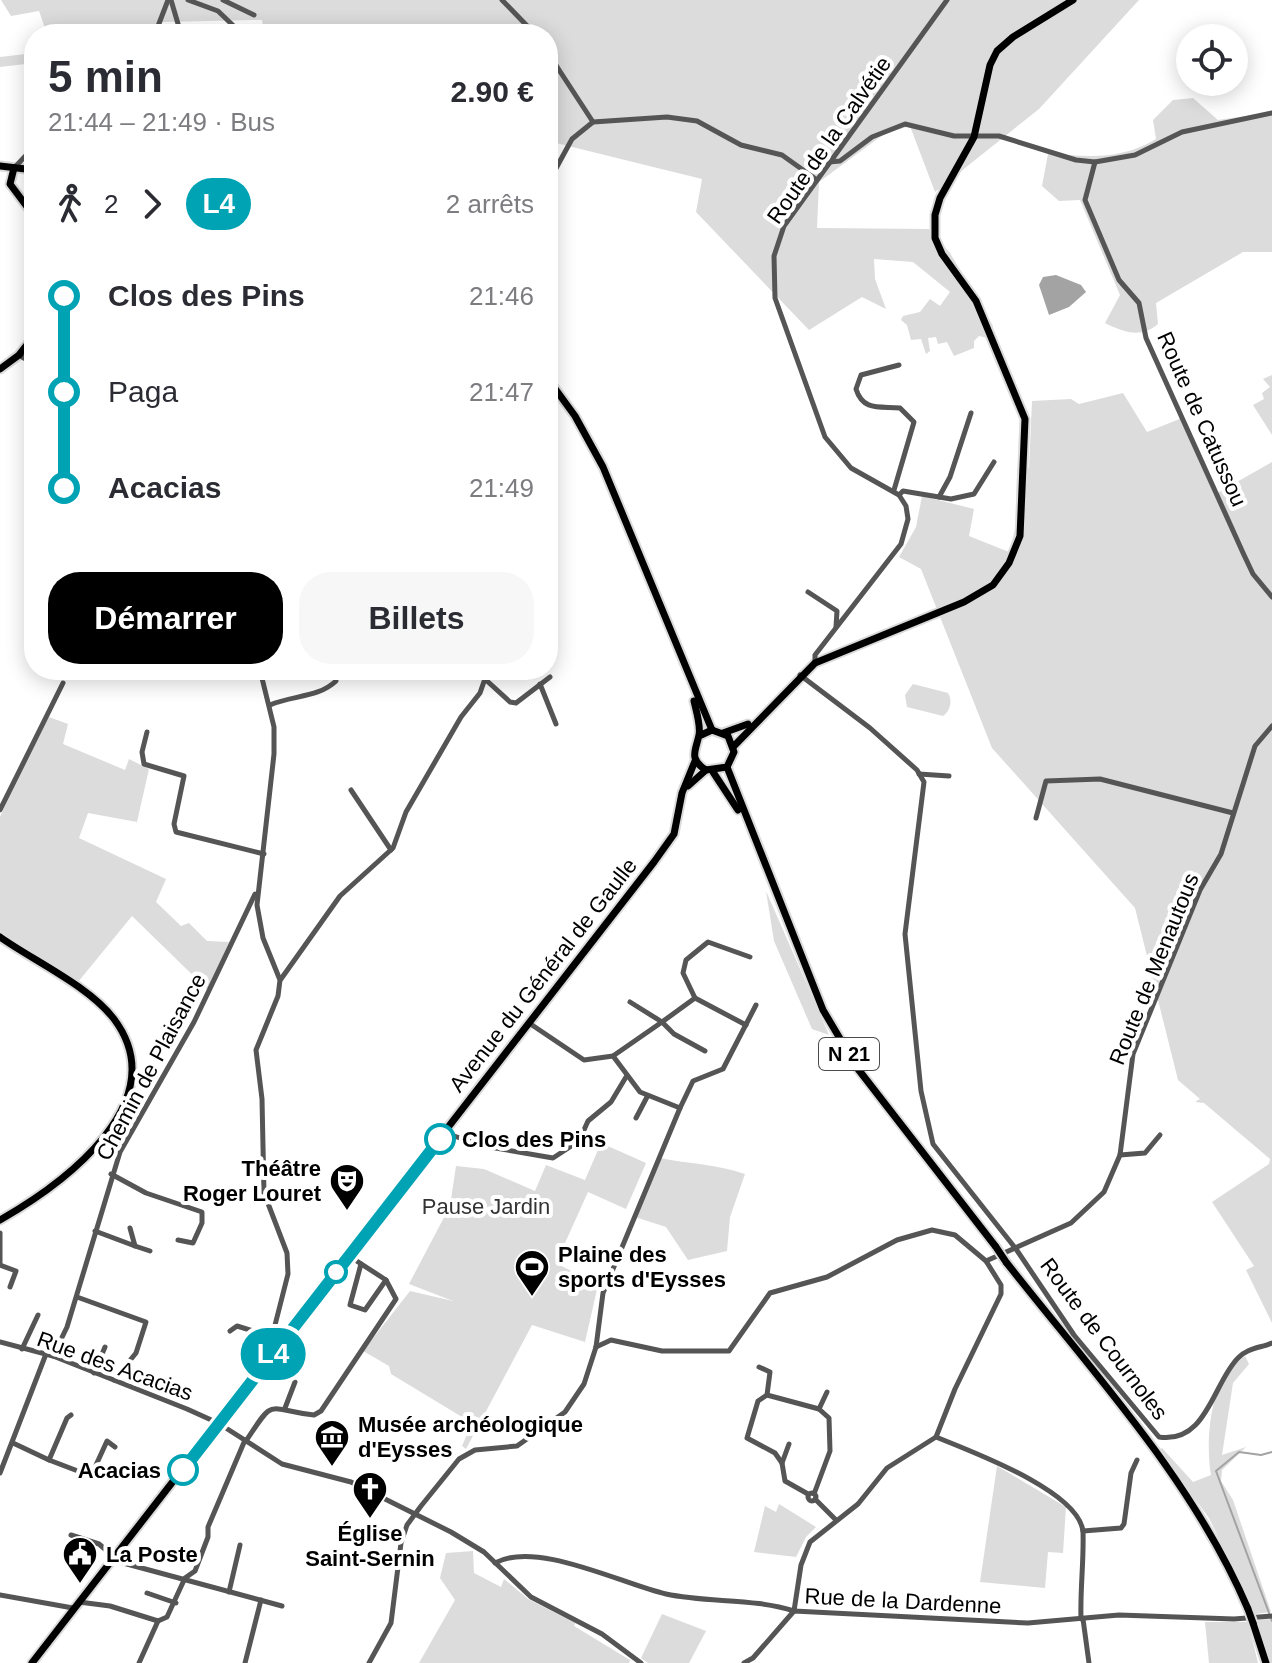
<!DOCTYPE html>
<html lang="fr">
<head>
<meta charset="utf-8">
<style>
  body { margin:0; font-family:Helvetica,sans-serif; background:#f7f7f7; color:#2b2b33; height:100vh; display:flex; flex-direction:column; font-size:30px; white-space:nowrap }
  * { box-sizing:border-box; margin:0 }
  p { font-size:26px; color:#7c7c81 }
  .icon { flex:none; width:44px; height:44px; fill:none; stroke:currentColor; stroke-width:2; stroke-linecap:round; stroke-linejoin:round }
  .map { position:relative; flex:1; overflow:hidden }
  .details { position:absolute; left:24px; top:24px; width:534px; height:656px; display:flex; flex-direction:column; background:#fff; border-radius:32px; box-shadow:0 4px 20px #0003 }
  .details>* { flex:none }
  .badge { padding:0 16px; border-radius:26px; font-size:28px; line-height:52px }
  .buttons { position:absolute; left:1176px; top:24px; display:grid; gap:16px }
  .buttons a { display:grid; place-items:center; width:72px; height:72px; border-radius:50%; background:#fff; box-shadow:0 4px 20px #0003; font-size:40px }
  .map>.badge { position:absolute; translate:-50% -50%; box-shadow:0 0 0 4px #fff }
  .legs { display:flex; align-items:center; gap:12px; height:88px; padding:0 24px; font-size:26px }
  .legs p { margin-inline-start:auto }
  .overview { display:flex; align-items:center; justify-content:space-between; height:136px; padding:0 24px }
  h1 { font-size:44px; font-weight:800; line-height:60px }
  .primary-button { display:flex; gap:16px; margin-top:auto; padding:16px 24px }
  .primary-button a { flex:1; height:92px; border-radius:32px; background:#000; color:#fff; font-size:32px; font-weight:800; line-height:92px; text-align:center }
  .primary-button a+a { background:#f7f7f7; color:#2b2b33 }
  ul { padding:0 24px; list-style:none }
  li { display:flex; align-items:center; gap:28px; height:96px; font-size:30px }
  li i { display:grid; place-items:center; width:12px; height:100%; margin:0 10px; background:currentColor }
  li i::after { content:''; width:20px; height:20px; margin:-10px; border:6px solid; border-radius:50%; background:#fff }
  li p { margin-inline-start:auto }
  li:first-child i { background:linear-gradient(#0000 50%,currentColor 0) }
  li:last-child i { background:linear-gradient(currentColor 50%,#0000 0) }
  .map>svg:first-child { display:block }
  .green { fill:#dcdcdc }
  .water { fill:#a3a3a3 }
  .lines { fill:none; stroke-linecap:round; stroke-linejoin:round }
  .stream { stroke:#a3a3a3; stroke-width:2 }
  .major-casing { stroke:#dbdbdb; stroke-width:11 }
  .minor { stroke:#555; stroke-width:5 }
  .major { stroke:#000; stroke-width:7 }
  .major-bridge-casing { stroke:#dbdbdb; stroke-width:11; stroke-linecap:butt }
  .major-bridge { stroke:#000; stroke-width:7 }
  .line-1-casing { stroke:#fff; stroke-width:18 }
  .line-1 { stroke:#00a3b4; stroke-width:12 }
  .stop-1-dot { fill:#fff; stroke:#00a3b4; stroke-width:4 }
  .labels { text-anchor:middle; dominant-baseline:central; stroke-width:8; stroke-linejoin:round; paint-order:stroke }
  .shield { fill:#fff; stroke:#4c4c4c; stroke-width:2 }
  .shield-label { font-size:20px; font-weight:bold; fill:#000 }
  .street-label { font-size:22px; fill:#000; stroke:#fff }
  .stop-label { font-size:22px; font-weight:bold; fill:#000; stroke:#fff; text-anchor:start }
  .poi-label { font-size:22px; font-weight:bold; fill:#000; stroke:#fff; text-anchor:start }
  .park-label { font-size:22px; fill:#333; stroke:#fff }
</style>
</head>
<body>
<div class="map">
<svg width="1272" height="1663" viewBox="0 0 1272 1663">
  <rect width="100%" height="100%" fill="#fff"/>
  <g class="green">
    <path d="M1,0H1139L1039,109L935,192L910,126L884,134L819,182L817,228L929,229L950,253L993,326L988,338L979,336L974,341V348L954,356L947,342L938,344L936,337L928,338L930,351L926,354L921,339L911,340L907,325L901,320L903,316L920,312L930,299L940,306L950,292L913,262L874,259L875,279L886,309L862,297L809,330L696,212L702,179L556,143L548,144V34H264L262,20L162,22L149,34H47L39,11L11,16Z"/>
    <path d="M34,53V63L0,67V57Z"/>
    <path d="M1193,98L1218,120L1272,112V252H1243L1156,303L1158,324C1141,339 1123,332 1105,323L1120,295L1080,200L1059,201L1042,186L1048,154C1090,156 1118,161 1156,139L1153,120L1173,100Z"/>
    <path d="M1272,375V435L1253,405L1264,399L1262,393L1270,387L1263,379Z"/>
    <path d="M1123,393L1147,432L1182,418L1214,495L1272,462V1323L1246,1270L1254,1266L1212,1202L1269,1164L1270,1159L1204,1103L1195,1102L1200,1099L1178,1080L1135,908L992,748L921,569L899,557L916,527L922,496L974,509L969,536L1009,552L1016,526L1017,468H1029L1032,401L1071,399L1079,404Z"/>
    <path d="M913,684L948,693C953,701 950,711 943,716L907,707L905,695Z"/>
    <path d="M49,717L68,724L63,744L125,770L129,759L149,769L137,822L88,813L79,838L166,879L156,902L181,926L189,923L207,941L229,942L208,990L132,916L78,982L0,931V817L23,763Z"/>
    <path d="M766,891L829,1035L812,1029L774,941Z"/>
    <path d="M601,1143L646,1163L626,1209L588,1192L556,1263L598,1285L585,1342L532,1325L466,1449L462,1446L472,1423L391,1374L389,1366L363,1351L410,1291L453,1301L409,1284L450,1206L456,1166L484,1169L535,1191L546,1165L585,1180Z"/>
    <path d="M660,1158C689,1164 717,1164 745,1174L730,1217L727,1251L688,1260L666,1227L635,1217Z"/>
    <path d="M1245,1356L1249,1364L1233,1383L1222,1455L1246,1447L1222,1470L1221,1481L1233,1500L1271,1612L1255,1614L1209,1518L1159,1450L1162,1448L1193,1482L1211,1475C1206,1448 1209,1398 1226,1374C1230,1367 1239,1361 1245,1356Z"/>
    <path d="M997,1466L1066,1507L1063,1553L1048,1552L1045,1588L980,1582Z"/>
    <path d="M779,1504L816,1527L806,1537L796,1557L754,1552L765,1506L776,1512Z"/>
    <path d="M473,1551L474,1573L501,1587L504,1579L528,1599L575,1623L574,1626L630,1660L629,1663H419L455,1600L440,1578L446,1553Z"/>
    <path d="M662,1614L706,1631L689,1663H648L641,1658Z"/>
    <path d="M1272,1619V1663H1271L1256,1620Z"/>
    <path d="M1205,1622H1248L1258,1663H1209Z"/>
  </g>
  <path class="water" d="M1056,275L1081,285L1086,292L1069,307L1049,315L1039,285L1043,277Z"/>
  <g class="lines">
    <path class="stream" d="M1272,1452L1261,1455L1239,1452L1216,1471L1272,1621"/>
    <defs>
      <g id="major">
        <path d="M0,166L34,170"/>
        <path d="M14,168L10,184L34,216"/>
        <path d="M0,369L19,355L34,336"/>
        <path d="M548,379L575,416L603,467L712,730"/>
        <path d="M694,701C696,710 701,726 699,735C696,750 688,759 706,770L727,767L734,752L728,736L712,730L699,736"/>
        <path d="M723,733L748,724"/>
        <path d="M734,746L815,663L964,602L993,585L1009,563L1020,536L1025,419L976,301L942,254L935,238V215L940,198L974,137L990,65L997,51L1013,37L1073,0"/>
        <path d="M727,767L823,1010L858,1069L996,1247"/>
        <path d="M713,772L738,810"/>
        <path d="M688,786L706,770"/>
        <path d="M0,937C34,961 89,986 114,1019C176,1102 63,1184 0,1220"/>
        <path d="M1006,1262C1093,1373 1192,1478 1248,1609"/>
        <path d="M1253,1623L1266,1663"/>
        <path d="M32,1663L654,862L674,834L682,793L695,761"/>
      </g>
    </defs>
    <use href="#major" class="major-casing"/>
    <g class="minor">
      <path d="M171,0L181,34"/>
      <path d="M188,0L218,11L242,34"/>
      <path d="M223,0L254,15"/>
      <path d="M502,0L535,34"/>
      <path d="M155,34L168,0"/>
      <path d="M548,53L593,122"/>
      <path d="M829,162L840,161L872,137L905,124L954,136H999L1076,160L1095,162L1135,155L1182,132L1272,113"/>
      <path d="M1095,162L1085,200L1119,280L1139,303L1146,338L1244,555L1253,574L1272,597"/>
      <path d="M14,168L34,147"/>
      <path d="M548,183L572,139L593,122L667,117L697,121L741,145L782,155L817,180"/>
      <path d="M19,355L34,364"/>
      <path d="M894,490L914,422L900,408C881,406 863,412 856,389L861,375L899,365"/>
      <path d="M899,495L903,491L951,499L974,494L994,462"/>
      <path d="M939,497L950,477L971,413"/>
      <path d="M808,592L837,611L836,627"/>
      <path d="M815,663V655L901,544L908,519L906,506L899,495L851,468L825,437L775,298L774,256L784,226L947,0"/>
      <path d="M260,670L274,727V754L257,905L263,938L280,980L278,996L256,1050L262,1099L264,1193L287,1253L288,1274L274,1329V1351"/>
      <path d="M800,675L870,728L917,770L924,782L905,934L921,1091L933,1144L1016,1249L1074,1335L1159,1437C1207,1444 1213,1383 1238,1358C1247,1348 1260,1348 1272,1343"/>
      <path d="M486,680L510,702L516,703L550,677"/>
      <path d="M540,684L556,724"/>
      <path d="M270,705C293,695 318,698 336,681"/>
      <path d="M147,732L142,752L144,764L184,776L174,824L176,832L264,854"/>
      <path d="M919,774L949,776"/>
      <path d="M351,790L391,850"/>
      <path d="M0,810L63,683"/>
      <path d="M1036,818L1046,781L1100,779L1233,813"/>
      <path d="M281,979L340,896L393,848L406,812L461,717L480,693L488,670"/>
      <path d="M630,1002L662,1022L695,998"/>
      <path d="M529,1023L584,1060L613,1056L662,1022L674,1034L705,1051"/>
      <path d="M746,1025L695,998L683,973L686,960L708,942L750,957"/>
      <path d="M613,1056L640,1092L680,1108"/>
      <path d="M636,1118L647,1097"/>
      <path d="M115,1124L131,1130"/>
      <path d="M445,1133L484,1146L553,1158L579,1141L588,1121L611,1102L626,1077"/>
      <path d="M1120,1155L1145,1153L1160,1135"/>
      <path d="M111,1174L146,1193L202,1212V1223L193,1243L178,1240"/>
      <path d="M95,1231L135,1246L130,1228"/>
      <path d="M0,1233V1263"/>
      <path d="M135,1246L150,1251"/>
      <path d="M986,1261L1071,1223L1104,1192L1120,1155L1133,1054L1200,890L1221,854L1255,746L1272,726"/>
      <path d="M361,1264L350,1305L365,1310L386,1280"/>
      <path d="M0,1265L16,1271L10,1287"/>
      <path d="M77,1297L146,1322L136,1353L114,1380"/>
      <path d="M230,1331L237,1326L273,1337"/>
      <path d="M0,1342L53,1356L187,1409L218,1423L282,1464L351,1482L451,1532L484,1552L531,1597L602,1634L641,1663"/>
      <path d="M596,1347L611,1340L662,1351H729L770,1293L827,1277L897,1240L932,1230L955,1235L986,1261L1001,1285V1294L955,1389L936,1437"/>
      <path d="M22,1349L38,1315"/>
      <path d="M53,1356L67,1327L120,1152L194,1022L255,894"/>
      <path d="M759,1367L770,1372L767,1395"/>
      <path d="M94,1373L105,1347"/>
      <path d="M285,1408L295,1382"/>
      <path d="M819,1409L827,1392"/>
      <path d="M246,1441C276,1395 266,1410 314,1415L321,1411L396,1299L386,1280L349,1256"/>
      <path d="M13,1443L49,1460L67,1418L71,1415"/>
      <path d="M49,1460L91,1476L107,1441L115,1447"/>
      <path d="M782,1463L789,1444"/>
      <path d="M0,1473L46,1354"/>
      <circle cx="812" cy="1497" r="4"/>
      <path d="M808,1494L785,1481L782,1463L775,1453L747,1438L758,1401L767,1395L819,1409L829,1418L830,1451L814,1494"/>
      <path d="M815,1499L836,1520"/>
      <path d="M1083,1531L1121,1528L1124,1524L1131,1473L1137,1460"/>
      <path d="M71,1535L99,1544L114,1557"/>
      <path d="M112,1560L282,1606"/>
      <path d="M495,1563C536,1540 622,1584 666,1594C708,1603 754,1598 794,1611L801,1565L810,1542L858,1504L887,1468L936,1437C970,1451 1080,1491 1083,1532C1084,1560 1080,1590 1081,1619"/>
      <path d="M229,1592L240,1545"/>
      <path d="M147,1593L176,1603"/>
      <path d="M0,1595L73,1608"/>
      <path d="M79,1602L110,1606L158,1621L167,1617L185,1578L195,1571L208,1537V1527L245,1440"/>
      <path d="M1083,1619L1089,1663"/>
      <path d="M139,1663L158,1621"/>
      <path d="M245,1663L261,1600"/>
      <path d="M369,1663L391,1623L401,1543L407,1525L421,1506L459,1459L475,1450L517,1446L565,1412L584,1384L596,1347L603,1293L680,1108L693,1081L723,1069L756,1005"/>
      <path d="M744,1663L753,1658L794,1611L1028,1623L1119,1615L1234,1619L1272,1616"/>
    </g>
    <use href="#major" class="major"/>
    <defs>
      <g id="major-bridge">
        <path d="M996,1247L1006,1262"/>
        <path d="M1248,1609L1253,1623"/>
      </g>
    </defs>
    <use href="#major-bridge" class="major-bridge-casing"/>
    <use href="#major-bridge" class="major-bridge"/>
  </g>
  <g class="lines">
    <defs>
      <path id="line-1" d="M183,1470L440,1139"/>
    </defs>
    <use href="#line-1" class="line-1-casing"/>
    <use href="#line-1" class="line-1"/>
  </g>
  <defs>
    <symbol id="theatre-pin" viewBox="-11 -11 22 30"><path d="M0 17L-7.5 6A9.5 9.5 0 1 1 7.5 6Z" fill="#000" stroke="#fff"/><path d="M-5-5.5Q0-4 5-5.5V0Q5 5 0 6Q-5 5-5 0ZM-3.3-2.5H-1v1.5H-3.3ZM1-2.5H3.3v1.5H1ZM-2.8 1Q0 5.5 2.8 1Z" fill="#fff"/></symbol>
    <symbol id="stadium-pin" viewBox="-11 -11 22 30"><path d="M0 17L-7.5 6A9.5 9.5 0 1 1 7.5 6Z" fill="#000" stroke="#fff"/><path d="M0-5a6.5 5 0 1 0 0 10a6.5 5 0 1 0 0-10ZM-3.5-1.8h7v3.6h-7Z" fill="#fff"/></symbol>
    <symbol id="museum-pin" viewBox="-11 -11 22 30"><path d="M0 17L-7.5 6A9.5 9.5 0 1 1 7.5 6Z" fill="#000" stroke="#fff"/><path d="M0-6L6-3V-2H-6V-3ZM-5-1h2V3h-2ZM-1-1h2V3h-2ZM3-1h2V3H3ZM-6 4H6V6H-6Z" fill="#fff"/></symbol>
    <symbol id="church-pin" viewBox="-11 -11 22 30"><path d="M0 17L-7.5 6A9.5 9.5 0 1 1 7.5 6Z" fill="#000" stroke="#fff"/><path d="M-1.2-6h2.4v3.5h3.3v2.4h-3.3V6h-2.4V-.1h-3.3v-2.4h3.3Z" fill="#fff"/></symbol>
    <symbol id="civic-pin" viewBox="-11 -11 22 30"><path d="M0 17L-7.5 6A9.5 9.5 0 1 1 7.5 6Z" fill="#000" stroke="#fff"/><path d="M-.6-6.5H3V-4.5H.6V-3L4-1V1h2V6H-6V1h2V-1L-.6-3ZM-1.2 2.5V6h2.4V2.5Z" fill="#fff"/></symbol>
  </defs>
  <g fill-rule="evenodd">
    <use href="#theatre-pin" x="327" y="1161" width="40" height="54"/>
    <use href="#stadium-pin" x="512" y="1247" width="40" height="54"/>
    <use href="#museum-pin" x="312" y="1417" width="40" height="54"/>
    <use href="#church-pin" x="350" y="1469" width="40" height="54"/>
    <use href="#civic-pin" x="60" y="1534" width="40" height="54"/>
  </g>
  <g class="stop-1-dot">
    <circle cx="440" cy="1139" r="14"/>
    <circle cx="336" cy="1272" r="10"/>
    <circle cx="183" cy="1470" r="14"/>
  </g>
  <g class="labels">
    <rect class="shield" x="819" y="1038" width="60" height="32" rx="6"/>
    <g class="shield-label">
      <text x="849" y="1054">N 21</text>
    </g>
    <g class="street-label">
      <text transform="translate(829 140) rotate(-55)">Route de la Calvétie</text>
      <text transform="translate(1202 419) rotate(66)">Route de Catussou</text>
      <text transform="translate(1154 969) rotate(-68)">Route de Menautous</text>
      <text transform="translate(543 975) rotate(-52)">Avenue du Général de Gaulle</text>
      <text transform="translate(151 1067) rotate(-62)">Chemin de Plaisance</text>
      <text transform="translate(1104 1339) rotate(53)">Route de Cournoles</text>
      <text transform="translate(115 1366) rotate(20)">Rue des Acacias</text>
      <text transform="translate(903 1601) rotate(3)">Rue de la Dardenne</text>
    </g>
    <g class="stop-label">
      <text x="462" y="1139">Clos des Pins</text>
      <text x="161" y="1470" text-anchor="end">Acacias</text>
    </g>
    <g class="poi-label">
      <text x="321" y="1168" text-anchor="end">Théâtre<tspan x="321" dy="25">Roger Louret</tspan></text>
      <text x="558" y="1254">Plaine des<tspan x="558" dy="25">sports d'Eysses</tspan></text>
      <text x="358" y="1424">Musée archéologique<tspan x="358" dy="25">d'Eysses</tspan></text>
      <text x="370" y="1533" text-anchor="middle">Église<tspan x="370" dy="25">Saint-Sernin</tspan></text>
      <text x="106" y="1554">La Poste</text>
    </g>
    <g class="park-label">
      <text x="486" y="1206">Pause Jardin</text>
    </g>
  </g>
</svg>
<div class="buttons">
<a><svg class="icon" aria-label="locate" viewBox="0 0 24 24"><circle cx="12" cy="12" r="6"/><path d="M12 2v4M12 18v4M2 12h4M18 12h4"/></svg></a>
</div>
<b class="badge" style="left:273px;top:1354px;background:#00a3b4;color:#fff">L4</b>
<section class="details">
<div class="overview"><div><h1>5 min</h1><p>21:44 – 21:49 · Bus</p></div><b>2.90 €</b></div>
<div class="legs"><svg class="icon" aria-label="walk" viewBox="0 0 24 24"><circle cx="13" cy="4" r="2"/><path d="M13 8l-2 6 4 7M11 14l-3 7M7 12l3-4h3l4 4"/></svg>2<svg class="icon" aria-label="forward" viewBox="0 0 24 24"><path d="M9 5l7 7-7 7"/></svg><b class="badge" style="background:#00a3b4;color:#fff">L4</b><p>2 arrêts</p></div>
<ul>
<li><i style="color:#00a3b4"></i><b>Clos des Pins</b><p>21:46</p></li>
<li><i style="color:#00a3b4"></i><span>Paga</span><p>21:47</p></li>
<li><i style="color:#00a3b4"></i><b>Acacias</b><p>21:49</p></li>
</ul>
<div class="primary-button"><a>Démarrer</a><a>Billets</a></div>
</section>
</div>
</body>
</html>
